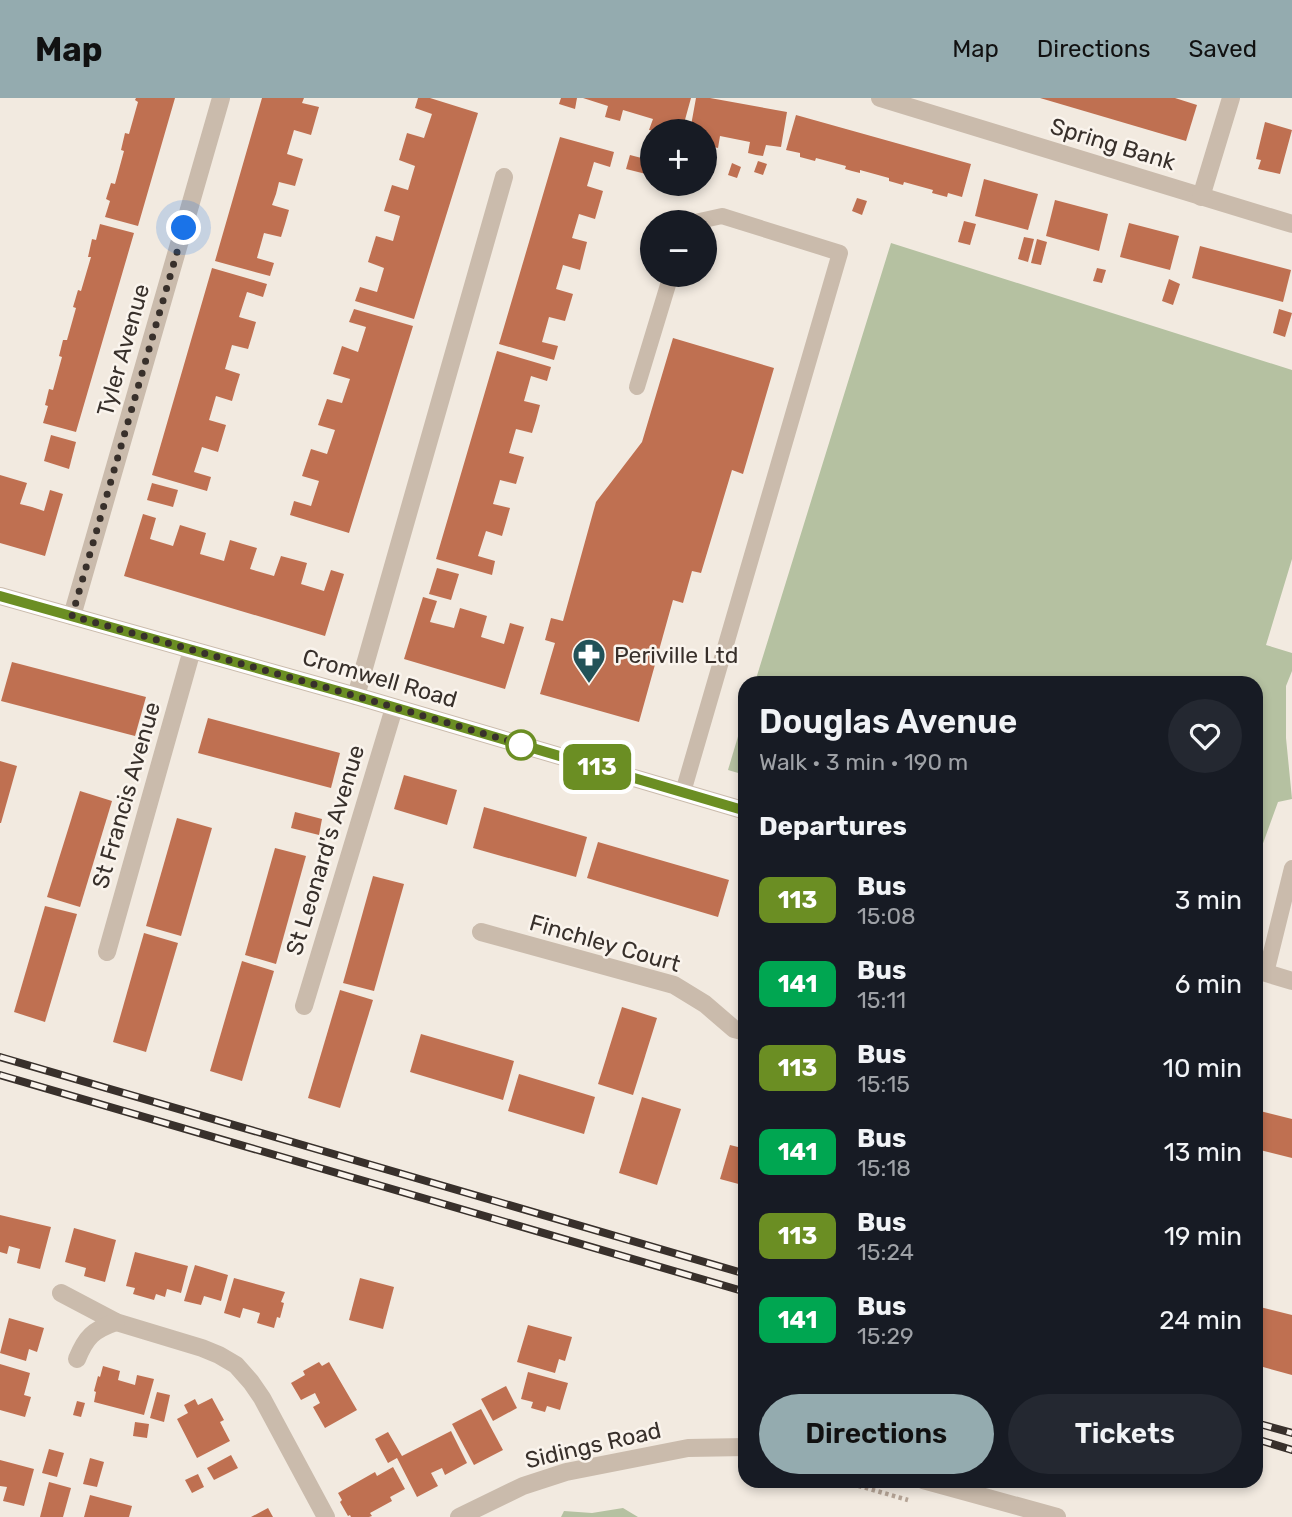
<!DOCTYPE html>
<html lang="en">
<head>
<meta charset="utf-8">
<style>
  body { margin:0; font-family:Rubik,sans-serif; background:#242831; color:#f1f3f6; height:100vh; display:flex; flex-direction:column; font-size:26px; white-space:nowrap }
  * { box-sizing:border-box; margin:0 }
  p { font-size:23px; color:#9ea1a6 }
  .icon { flex:none; width:38px; height:38px; fill:none; stroke:currentColor; stroke-width:2; stroke-linecap:round; stroke-linejoin:round }
  .map { position:relative; flex:1; overflow:hidden }
  .drawer { position:absolute; left:738px; top:578px; width:525px; height:812px; display:flex; flex-direction:column; background:#171b24; border-radius:21px; box-shadow:0 4px 10px #0003 }
  .drawer>* { flex:none }
  .badge { padding:0 14px; border-radius:10px; font-size:24px; line-height:46px }
  .fabs { position:absolute; left:640px; top:21px; display:grid; gap:14px }
  .fabs a { display:grid; place-items:center; width:77px; height:77px; border-radius:50%; background:#171b24; box-shadow:0 4px 10px #0003; font-size:35px }
  .you { position:absolute; width:35px; height:35px; margin:-18px; border:5px solid #fff; border-radius:50%; background:#1a73e8; box-shadow:0 0 0 10px #1a73e833 }
  .map>.badge { position:absolute; translate:-50% -50%; box-shadow:0 0 0 4px #fff }
  h2 { padding:0 21px; font-size:26px; line-height:63px }
  .round { display:grid; place-items:center; flex:none; width:74px; height:74px; border-radius:37px; background:#242831 }
  .head { display:flex; align-items:center; justify-content:space-between; height:119px; padding:0 21px }
  h1 { font-size:33px; font-weight:600; line-height:52px }
  .action { display:flex; gap:14px; margin-top:auto; padding:14px 21px }
  .action a { flex:1; height:80px; border-radius:42px; background:#94abaf; color:#111; font-size:28px; font-weight:600; line-height:80px; text-align:center }
  .action a+a { background:#242831; color:#f1f3f6 }
  ul { padding:0; list-style:none }
  li { display:flex; align-items:center; gap:21px; height:84px; padding:0 21px }
  li div { flex:1 }
  li b { display:block; font-size:26px }
  li em { font-style:normal }
  li .badge { min-width:77px; font-weight:700; text-align:center }
  header { display:flex; align-items:center; gap:42px; box-sizing:border-box; height:98px; padding:0 35px; background:#94abaf; color:#111 }
  header strong { font-size:33px }
  nav { display:flex; gap:38px; margin-inline-start:auto; font-size:24px }
  .map>svg:first-child { display:block }
  .green { fill:#b5c1a1 }
  .building { fill:#bf7051 }
  .lines { fill:none; stroke-linecap:round; stroke-linejoin:round }
  .path { stroke:#b6a597; stroke-width:4.5; stroke-dasharray:3.5 3.5; stroke-linecap:butt }
  .service { stroke:#cabbac; stroke-width:16 }
  .minor { stroke:#cabbac; stroke-width:18 }
  .tertiary { stroke:#cabbac; stroke-width:18 }
  .rail-casing { stroke:#38302b; stroke-width:8 }
  .rail { stroke:#faf4ed; stroke-width:5; stroke-dasharray:16; stroke-linecap:butt }
  .line-casing { stroke:#fff; stroke-width:16 }
  .line { stroke:#6b8e23; stroke-width:10 }
  .walk { stroke:#38302b; stroke-width:7; stroke-dasharray:0 12.6 }
  .stop-dot { fill:#fff; stroke:#6b8e23; stroke-width:3.5 }
  .labels { text-anchor:middle; dominant-baseline:central; stroke-width:5; stroke-linejoin:round; paint-order:stroke }
  .street-label { font-size:23px; fill:#38302b; stroke:#faf4ed }
  .poi-label { font-size:23px; fill:#38302b; stroke:#faf4ed; text-anchor:start }
</style>
</head>
<body>
<header>
<strong>Map</strong>
<nav><a>Map</a><a>Directions</a><a>Saved</a></nav>
</header>
<div class="map">
<svg width="1292" height="1419" viewBox="0 0 1292 1419">
  <rect width="100%" height="100%" fill="#f2eae0"/>
  <g class="green">
    <path d="M891,145L1292,272V461L1266,547L1292,555V573L1286,588V640L1292,701L1278,704L1257,762L1256,584H755Z"/>
    <path d="M745,615V677L728,672Z"/>
    <path d="M623,1410L638,1419H561L564,1413L592,1415Z"/>
  </g>
  <g class="building">
    <path d="M136,0H175L138,128L105,119L110,103L106,101L111,85L115,86L124,53L121,52L125,35L129,36L138,4L135,2Z"/>
    <path d="M262,0H304L302,5L319,9L311,37L294,32L287,56L303,61L295,88L279,84L276,96L272,107L289,112L285,126L281,139L264,135L257,160L274,165L270,178L215,163Z"/>
    <path d="M418,0H430L478,15L414,221L355,203L360,189L377,194L384,170L368,164L376,138L393,143L400,118L384,113L392,87L408,92L415,68L399,62L407,35L424,40L432,16L415,10Z"/>
    <path d="M561,0H577L575,11L559,6Z"/>
    <path d="M583,0H691L683,29L668,25L666,33L649,32L653,21L623,12L620,23L605,19L608,8Z"/>
    <path d="M696,0H710L787,14L781,49L766,47L763,58L756,57L748,55L750,44L720,38L718,50L705,47V33H690Z"/>
    <path d="M1040,0H1175L1197,7L1186,43Z"/>
    <path d="M796,17L971,66L962,99L948,95L947,99L932,95L933,92L904,84L903,87L889,83V80L860,72V75L852,73L845,71L846,68L816,60L815,63L800,59V55L786,52Z"/>
    <path d="M1265,24L1292,32L1280,76L1258,71L1261,62L1256,61Z"/>
    <path d="M560,39L614,54L610,69L594,64L587,88L603,93L595,121L579,116L572,140L587,144L580,172L563,167L556,191L573,196L565,223L549,219L542,244L558,248L554,262L499,246Z"/>
    <path d="M630,57L653,63L650,77L626,71Z"/>
    <path d="M758,63L767,66L763,77L754,74Z"/>
    <path d="M732,65L741,69L737,80L728,77Z"/>
    <path d="M984,81L1038,96L1028,132L975,118Z"/>
    <path d="M857,100L867,103L862,117L852,113Z"/>
    <path d="M1055,102L1108,116L1099,153L1046,138Z"/>
    <path d="M964,123L976,126L970,147L958,144Z"/>
    <path d="M1129,125L1179,138L1170,172L1120,159Z"/>
    <path d="M100,126L134,135L76,334L43,325L48,308L45,307L49,291L53,292L62,259L59,258L63,242H67L76,210L73,209L78,192L81,193L91,159H88L92,141L96,142Z"/>
    <path d="M1024,139L1034,141L1028,164L1018,161Z"/>
    <path d="M1037,141L1047,144L1041,167L1031,165Z"/>
    <path d="M1200,148L1291,172L1283,204L1192,180Z"/>
    <path d="M212,170L267,186L263,199L247,194L239,219L256,224L252,238L248,251L232,247L225,271L240,276L236,289L232,303L216,298L209,322L226,327L218,354L202,349L194,374L211,379L207,393L152,377Z"/>
    <path d="M1097,170L1106,172L1102,185L1093,183Z"/>
    <path d="M1169,181L1180,186L1173,207L1162,203Z"/>
    <path d="M354,211L413,228L349,435L290,417L294,403L311,408L319,383L302,378L311,351L327,356L335,332L318,327L327,301L342,305L350,281L333,276L342,248L358,254L366,229L349,224Z"/>
    <path d="M1279,211L1292,215L1285,239L1273,235Z"/>
    <path d="M673,240L774,270L743,376L732,372L701,475L692,473L683,505L673,502L639,624L540,596L555,545L545,542L551,520L563,523L596,404L642,344Z"/>
    <path d="M497,253L551,269L547,283L531,278L524,303L540,307L536,322L532,335L516,331L509,355L524,359L516,386L500,382L493,406L510,410L502,438L486,433L478,458L495,463L492,477L436,461Z"/>
    <path d="M51,337L76,344L69,371L44,363Z"/>
    <path d="M0,377L27,385L20,406L32,409L44,413L50,392L63,396L45,458L0,445Z"/>
    <path d="M152,385L178,392L173,409L147,402Z"/>
    <path d="M143,416L156,420L150,441L173,448L180,427L206,435L200,456L224,463L230,442L243,446L257,450L250,471L274,478L281,458L307,465L301,486L324,493L331,472L344,476L325,538L124,478Z"/>
    <path d="M437,470L459,476L451,502L429,496Z"/>
    <path d="M423,499L437,503L430,524L454,530L460,510L487,518L481,539L504,546L510,525L524,529L505,591L404,561Z"/>
    <path d="M12,564L146,599L135,638L1,603Z"/>
    <path d="M208,620L340,655L331,690L198,655Z"/>
    <path d="M0,663L17,668L1,725H0Z"/>
    <path d="M404,677L457,692L447,727L394,711Z"/>
    <path d="M80,693L112,703L80,809L47,799Z"/>
    <path d="M484,709L587,739L576,779L473,750Z"/>
    <path d="M295,714L322,721L319,737L291,730Z"/>
    <path d="M177,720L212,730L181,838L146,828Z"/>
    <path d="M598,744L729,782L718,819L587,780Z"/>
    <path d="M275,750L306,758L276,866L245,857Z"/>
    <path d="M373,778L404,786L374,893L343,885Z"/>
    <path d="M45,808L77,816L45,924L14,914Z"/>
    <path d="M144,835L178,845L146,954L113,944Z"/>
    <path d="M242,863L274,873L242,983L210,973Z"/>
    <path d="M340,892L373,902L340,1010L308,1000Z"/>
    <path d="M622,909L657,920L633,997L598,986Z"/>
    <path d="M421,936L514,963L503,1002L410,974Z"/>
    <path d="M519,976L595,999L584,1036L508,1013Z"/>
    <path d="M642,999L681,1011L657,1087L619,1075Z"/>
    <path d="M1256,1012L1292,1021V1060L1256,1051Z"/>
    <path d="M730,1047L746,1051V1088L720,1081Z"/>
    <path d="M0,1117L51,1129L40,1171L17,1165L20,1151L9,1148L7,1156L0,1154Z"/>
    <path d="M74,1130L116,1142L105,1184L84,1178L86,1170L65,1164Z"/>
    <path d="M135,1154L188,1168L181,1195L167,1191L165,1199L156,1196L154,1202L133,1196L135,1190L126,1188Z"/>
    <path d="M195,1167L228,1177L221,1203L204,1198L201,1207L184,1203Z"/>
    <path d="M234,1180L285,1194L281,1204L284,1205L280,1220L277,1219L274,1230L257,1225L260,1215L243,1210L240,1220L224,1215Z"/>
    <path d="M360,1180L394,1189L383,1231L349,1222Z"/>
    <path d="M1256,1208L1292,1217V1277L1256,1267Z"/>
    <path d="M9,1220L44,1230L37,1254L29,1251L26,1263L0,1255Z"/>
    <path d="M528,1227L572,1239L565,1263L559,1261L555,1275L517,1264Z"/>
    <path d="M319,1264L322,1268L329,1264L357,1312L325,1330L313,1309L320,1305L315,1295L301,1302L291,1285L305,1277L303,1273Z"/>
    <path d="M0,1266L30,1275L24,1297L31,1299L25,1319L0,1312Z"/>
    <path d="M103,1268L120,1273L118,1282L135,1287L137,1277L154,1281L144,1317L94,1304L96,1294L94,1293L98,1278L100,1279Z"/>
    <path d="M528,1274L568,1285L560,1312L547,1308L545,1314L531,1310L533,1304L521,1301Z"/>
    <path d="M506,1288L517,1310L493,1323L481,1301Z"/>
    <path d="M157,1294L170,1297L164,1324L150,1320Z"/>
    <path d="M212,1300L224,1322L220,1324L230,1343L197,1360L177,1321L188,1315L184,1307L195,1301L198,1307Z"/>
    <path d="M77,1303L85,1305L81,1319L73,1317Z"/>
    <path d="M481,1311L503,1352L474,1367L452,1326Z"/>
    <path d="M135,1324L149,1326L147,1340L133,1338Z"/>
    <path d="M451,1333L467,1365L445,1377L442,1370L431,1375L438,1388L417,1399L397,1360L388,1365L375,1341L388,1334L402,1358Z"/>
    <path d="M49,1351L64,1355L57,1379L42,1375Z"/>
    <path d="M231,1357L238,1370L214,1382L207,1370Z"/>
    <path d="M90,1360L104,1364L97,1389L83,1386Z"/>
    <path d="M0,1362L34,1371L24,1408L3,1403L7,1389L0,1388Z"/>
    <path d="M393,1369L405,1391L390,1399L392,1403L370,1415L372,1418L369,1419H351L350,1417L348,1418L340,1404L342,1402L338,1395L375,1374L377,1378Z"/>
    <path d="M198,1376L204,1389L192,1395L185,1382Z"/>
    <path d="M49,1384L71,1390L63,1419H40Z"/>
    <path d="M90,1397L132,1408L129,1419H84Z"/>
    <path d="M268,1410L273,1419H251Z"/>
  </g>
  <g class="lines">
    <path class="path" d="M838,1382L908,1402"/>
    <g class="service">
      <path d="M637,289L671,177"/>
      <path d="M683,694L840,155L722,118L695,124"/>
      <path d="M1266,875L1292,770"/>
    </g>
    <g class="minor">
      <path d="M880,0L1292,126"/>
      <path d="M1201,99L1231,0"/>
      <path d="M72,518L221,0"/>
      <path d="M356,598L504,79"/>
      <path d="M481,834L674,887L705,906L734,931L746,934"/>
      <path d="M107,854L192,552"/>
      <path d="M304,908L394,610"/>
      <path d="M61,1195L116,1224L202,1250L219,1257L236,1267L251,1284L262,1300L326,1419"/>
      <path d="M77,1261C86,1239 93,1232 116,1224"/>
      <path d="M923,1382L1057,1419"/>
      <path d="M459,1419L523,1388L566,1374L688,1350L746,1349"/>
    </g>
    <g class="tertiary">
      <path d="M0,498L356,598L746,713"/>
      <path d="M1256,872L1292,883"/>
    </g>
    <defs>
      <g id="rail">
        <path d="M0,959L746,1176"/>
        <path d="M0,977L746,1194"/>
        <path d="M1256,1325L1292,1335"/>
        <path d="M1256,1341L1292,1352"/>
      </g>
    </defs>
    <use href="#rail" class="rail-casing"/>
    <use href="#rail" class="rail"/>
  </g>
  <g class="lines">
    <defs>
      <path id="line" d="M0,498L356,598L746,713"/>
    </defs>
    <use href="#line" class="line-casing"/>
    <use href="#line" class="line"/>
    <path class="walk" d="M184,130L72,518L356,598L526,648L521,647"/>
  </g>
  <defs>
    <symbol id="pharmacy-pin" viewBox="-11 -11 22 30"><path d="M0 17L-7.5 6A9.5 9.5 0 1 1 7.5 6Z" fill="#225258" stroke="#faf4ed"/><path d="M-2-6h4v4h4v4h-4v4h-4v-4h-4v-4h4Z" fill="#fff"/></symbol>
  </defs>
  <g fill-rule="evenodd">
    <use href="#pharmacy-pin" x="570" y="538" width="38" height="52"/>
  </g>
  <circle class="stop-dot" cx="521" cy="647" r="14"/>
  <g class="labels">
    <g class="street-label">
      <text transform="translate(1113 46) rotate(17)">Spring Bank</text>
      <text transform="translate(123 252) rotate(-74)">Tyler Avenue</text>
      <text transform="translate(380 580) rotate(16)">Cromwell Road</text>
      <text transform="translate(126 697) rotate(-74)">St Francis Avenue</text>
      <text transform="translate(325 752) rotate(-73)">St Leonard's Avenue</text>
      <text transform="translate(605 845) rotate(16)">Finchley Court</text>
      <text transform="translate(593 1347) rotate(-13)">Sidings Road</text>
    </g>
    <g class="poi-label">
      <text x="614" y="557">Periville Ltd</text>
    </g>
  </g>
</svg>
<div class="fabs">
<a>+</a>
<a>−</a>
</div>
<div class="you" style="left:184px;top:130px"></div>
<b class="badge" style="left:597px;top:669px;background:#6b8e23;color:#fff">113</b>
<section class="drawer">
<div class="head"><div><h1>Douglas Avenue</h1><p>Walk · 3 min · 190 m</p></div><a class="round"><svg class="icon" aria-label="heart" viewBox="0 0 24 24"><path d="M12 20l-8-8c-3-5 5-10 8-4 3-6 11-1 8 4z"/></svg></a></div>
<h2>Departures</h2>
<ul>
<li><span class="badge" style="background:#6b8e23;color:#fff">113</span><div><b>Bus</b><p>15:08</p></div><em>3 min</em></li>
<li><span class="badge" style="background:#00a651;color:#fff">141</span><div><b>Bus</b><p>15:11</p></div><em>6 min</em></li>
<li><span class="badge" style="background:#6b8e23;color:#fff">113</span><div><b>Bus</b><p>15:15</p></div><em>10 min</em></li>
<li><span class="badge" style="background:#00a651;color:#fff">141</span><div><b>Bus</b><p>15:18</p></div><em>13 min</em></li>
<li><span class="badge" style="background:#6b8e23;color:#fff">113</span><div><b>Bus</b><p>15:24</p></div><em>19 min</em></li>
<li><span class="badge" style="background:#00a651;color:#fff">141</span><div><b>Bus</b><p>15:29</p></div><em>24 min</em></li>
</ul>
<div class="action"><a>Directions</a><a>Tickets</a></div>
</section>
</div>
</body>
</html>
